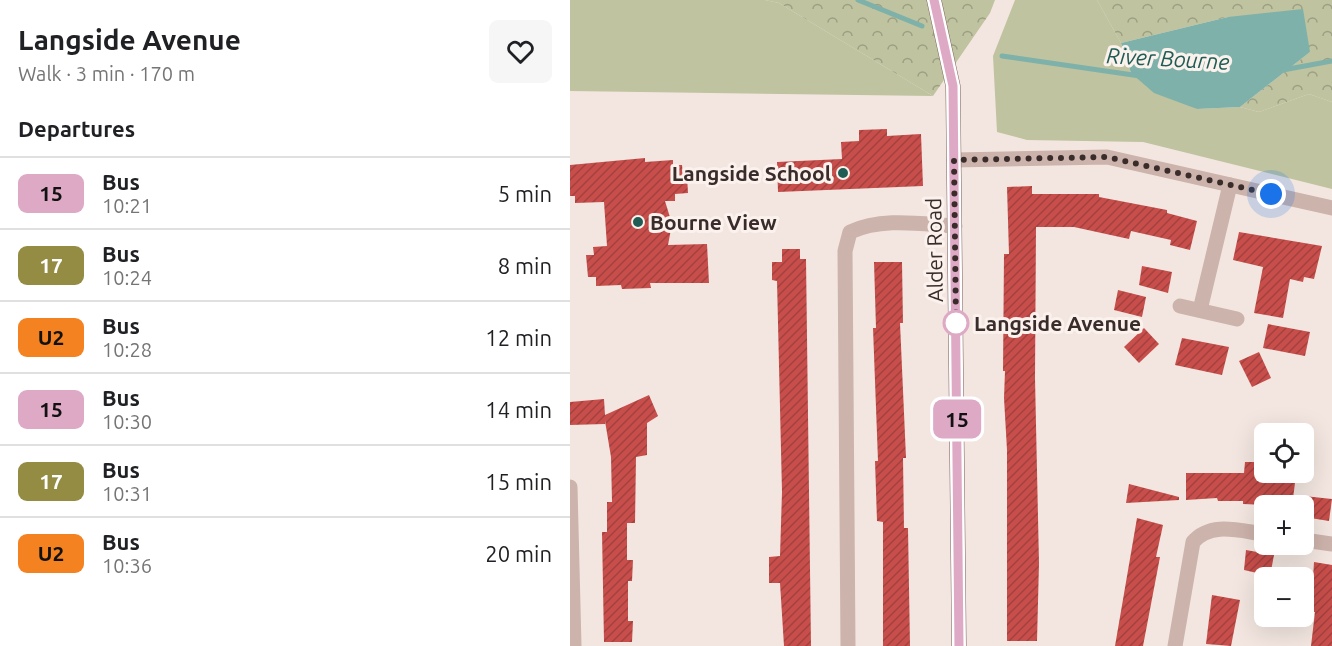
<!DOCTYPE html>
<html lang="en">
<head>
<meta charset="utf-8">
<style>
  body { margin:0; font-family:Ubuntu,sans-serif; background:#f6f6f6; color:#202124; height:100vh; display:flex; flex-direction:column; font-size:22px; white-space:nowrap }
  * { box-sizing:border-box; margin:0 }
  p { font-size:20px; color:#757577 }
  .icon { flex:none; width:33px; height:33px; fill:none; stroke:currentColor; stroke-width:2; stroke-linecap:round; stroke-linejoin:round }
  .map { position:relative; flex:1; overflow:hidden }
  .details { display:flex; flex-direction:column; background:#fff; width:570px }
  .details>* { flex:none }
  .badge { padding:0 12px; border-radius:9px; font-size:21px; line-height:39px }
  .buttons { position:absolute; left:684px; top:423px; display:grid; gap:12px }
  .buttons a { display:grid; place-items:center; width:60px; height:60px; border-radius:9px; background:#fff; box-shadow:0 6px 24px #0002; font-size:30px }
  .you { position:absolute; width:30px; height:30px; margin:-15px; border:4px solid #fff; border-radius:50%; background:#1a73e8; box-shadow:0 0 0 9px #1a73e833 }
  .map>.badge { position:absolute; translate:-50% -50%; box-shadow:0 0 0 3px #fff }
  h2 { padding:0 18px; font-size:22px; line-height:54px }
  .round { display:grid; place-items:center; flex:none; width:63px; height:63px; border-radius:9px; background:#f6f6f6 }
  .headline { display:flex; align-items:center; justify-content:space-between; height:102px; padding:0 18px }
  h1 { font-size:28px; font-weight:700; line-height:45px }
  ul { padding:0; list-style:none }
  li { display:flex; align-items:center; gap:18px; height:72px; padding:0 18px; border-top:2px solid #e0e0e0 }
  li div { flex:1 }
  li b { display:block; font-size:22px }
  li em { font-style:normal }
  li .badge { min-width:66px; font-weight:700; text-align:center }
  main { display:flex; flex:1; min-height:0 }
  .map>svg:first-child { display:block }
  .grass { fill:#bfc39f }
  .forest { fill:url(#forest-crowns) }
  .water { fill:#7eb1a9 }
  .lines { fill:none; stroke-linecap:round; stroke-linejoin:round }
  .stream { stroke:#7eb1a9; stroke-width:5 }
  .building { fill:url(#building-hatch) }
  .minor { stroke:#ccb3ab; stroke-width:15 }
  .primary { stroke:#7c605c; stroke-width:15 }
  .line-casing { stroke:#fff; stroke-width:14 }
  .line { stroke:#dea9c5; stroke-width:9 }
  .walk { stroke:#3a2c2a; stroke-width:6; stroke-dasharray:0 10.8 }
  .poi-dot { fill:#1f5d54; stroke:#fbf1ed; stroke-width:2 }
  .stop-dot { fill:#fff; stroke:#dea9c5; stroke-width:3 }
  .labels { text-anchor:middle; dominant-baseline:central; stroke-width:6; stroke-linejoin:round; paint-order:stroke }
  .poi-label { font-size:21px; font-weight:bold; fill:#3a2c2a; stroke:#fbf1ed; text-anchor:end }
  .street-label { font-size:21px; fill:#3a2c2a; stroke:#fbf1ed }
  .stop-label { font-size:21px; font-weight:bold; fill:#3a2c2a; stroke:#fbf1ed; text-anchor:start }
  .water-label { font-size:22px; font-style:italic; fill:#1f5d54; stroke:#fbf1ed }
</style>
</head>
<body>
<main>
<section class="details">
<div class="headline"><div><h1>Langside Avenue</h1><p>Walk · 3 min · 170 m</p></div><a class="round"><svg class="icon" aria-label="heart" viewBox="0 0 24 24"><path d="M12 20l-8-8c-3-5 5-10 8-4 3-6 11-1 8 4z"/></svg></a></div>
<h2>Departures</h2>
<ul>
<li><span class="badge" style="background:#dea9c5;color:#111">15</span><div><b>Bus</b><p>10:21</p></div><em>5 min</em></li>
<li><span class="badge" style="background:#938c42;color:#fff">17</span><div><b>Bus</b><p>10:24</p></div><em>8 min</em></li>
<li><span class="badge" style="background:#f58220;color:#111">U2</span><div><b>Bus</b><p>10:28</p></div><em>12 min</em></li>
<li><span class="badge" style="background:#dea9c5;color:#111">15</span><div><b>Bus</b><p>10:30</p></div><em>14 min</em></li>
<li><span class="badge" style="background:#938c42;color:#fff">17</span><div><b>Bus</b><p>10:31</p></div><em>15 min</em></li>
<li><span class="badge" style="background:#f58220;color:#111">U2</span><div><b>Bus</b><p>10:36</p></div><em>20 min</em></li>
</ul>
</section>
<div class="map">
<svg width="762" height="646" viewBox="0 0 762 646">
  <defs>
    <pattern id="forest-crowns" width="20" height="18" patternUnits="userSpaceOnUse" patternTransform="scale(1.5)"><rect width="20" height="18" fill="#bfc39f"/><path d="M2 6a3 3 0 1 1 6 0M12 15a3 3 0 1 1 6 0" fill="none" stroke="#9c9f82"/></pattern>
    <pattern id="building-hatch" width="6" height="6" patternUnits="userSpaceOnUse" patternTransform="scale(1.5)"><rect width="6" height="6" fill="#c74e4a"/><path d="M-1 1l2-2M0 6l6-6M5 7l2-2" fill="none" stroke="#a3413e"/></pattern>
  </defs>
  <rect width="100%" height="100%" fill="#f3e6e0"/>
  <g class="grass">
    <path d="M0,0H195L209,3L363,96L0,91Z"/>
    <path d="M445,0H527L551,43L561,73L627,109L670,107L689,112L739,94L762,102V189L573,142L457,140L427,132L423,56Z"/>
  </g>
  <g class="forest">
    <path d="M195,0H425L420,13L363,96L209,3Z"/>
    <path d="M527,0H762V102L739,94L689,112L670,107L740,52L658,17L551,43Z"/>
  </g>
  <path class="water" d="M733,9L740,52L670,107L627,109L584,93L561,73L551,43L658,17Z"/>
  <g class="lines">
    <g class="stream">
      <path d="M288,0L352,26"/>
      <path d="M432,56L570,76"/>
      <path d="M713,70L762,61"/>
    </g>
  </g>
  <g class="building">
    <path d="M317,129V136L351,134L353,186L208,192L207,162L272,159L271,142L289,141V130Z"/>
    <path d="M75,158V162L103,160V165H112L113,176H117L118,193L105,194V201H95L102,224L98,245L137,244L139,283H80L81,288L52,289L51,285L26,286V277H18L16,255H24L23,247L37,246L34,202L5,203V196H0V165Z"/>
    <path d="M462,186V194H529V197L597,210V213L627,221L620,250L600,245L601,240L561,231L559,239L504,227H466L465,378L469,563L467,641H437V450L434,398L435,371H433L434,254H439L437,187Z"/>
    <path d="M669,232L752,246L744,279L734,277L733,282L720,279L713,318L684,313L693,267L663,260Z"/>
    <path d="M212,249H230V259H236L241,646H214L210,583H199V557L210,556L212,492L207,281L202,280V262H212Z"/>
    <path d="M304,262H332L333,323H330L336,458H333L334,528H338L340,646H313V522L307,521L305,461H308L303,328H306Z"/>
    <path d="M572,266L602,272L598,293L569,285Z"/>
    <path d="M548,290L576,297L572,317L544,310Z"/>
    <path d="M698,324L740,332L735,356L693,348Z"/>
    <path d="M574,328L589,344L569,363L554,347Z"/>
    <path d="M612,338L659,347L652,375L605,365Z"/>
    <path d="M689,352L701,378L682,387L669,361Z"/>
    <path d="M79,395L88,416L77,423V455L66,457L65,523H57V560H63L62,581H58V621H63L62,642H34L32,532H37V502H42L41,457L35,421V424L0,425V402L34,399L35,415Z"/>
    <path d="M675,462H694L696,479L725,483L722,506L673,504V501H648L647,498L616,500V473H674Z"/>
    <path d="M559,484L609,497V500L556,503Z"/>
    <path d="M734,496L762,499L759,521L734,517Z"/>
    <path d="M567,518L593,525L586,557H590L573,646H545Z"/>
    <path d="M676,550L704,555L700,576L674,570Z"/>
    <path d="M744,562L762,565V646H741L745,612H741Z"/>
    <path d="M642,595L670,600L661,646L636,644Z"/>
  </g>
  <g class="lines">
    <g class="minor">
      <path d="M384,160L537,157L762,208"/>
      <path d="M610,306L667,319"/>
      <path d="M630,310L660,185"/>
      <path d="M0,487L4,646"/>
      <path d="M734,540L762,544"/>
      <path d="M278,646L275,251L280,232C313,217 350,224 385,226"/>
      <path d="M605,646L623,542C641,521 670,531 694,534"/>
    </g>
    <path class="primary" d="M364,0L383,86L389,646"/>
  </g>
  <g class="lines">
    <defs>
      <path id="line" d="M364,0L383,86L389,646"/>
    </defs>
    <use href="#line" class="line-casing"/>
    <use href="#line" class="line"/>
    <path class="walk" d="M386,323L384,160L537,157L701,194"/>
  </g>
  <g class="poi-dot">
    <circle cx="273" cy="173" r="6"/>
    <circle cx="68" cy="222" r="6"/>
  </g>
  <circle class="stop-dot" cx="386" cy="323" r="12"/>
  <g class="labels">
    <g class="poi-label">
      <text x="261" y="173">Langside School</text>
      <text x="80" y="222" text-anchor="start">Bourne View</text>
    </g>
    <g class="street-label">
      <text transform="translate(364 250) rotate(-91)">Alder Road</text>
    </g>
    <g class="stop-label">
      <text x="404" y="323">Langside Avenue</text>
    </g>
    <g class="water-label">
      <text transform="translate(598 58) rotate(3)">River Bourne</text>
    </g>
  </g>
</svg>
<div class="buttons">
<a><svg class="icon" aria-label="locate" viewBox="0 0 24 24"><circle cx="12" cy="12" r="6"/><path d="M12 2v4M12 18v4M2 12h4M18 12h4"/></svg></a>
<a>+</a>
<a>−</a>
</div>
<div class="you" style="left:701px;top:194px"></div>
<b class="badge" style="left:387px;top:419px;background:#dea9c5;color:#111">15</b>
</div>
</main>
</body>
</html>
